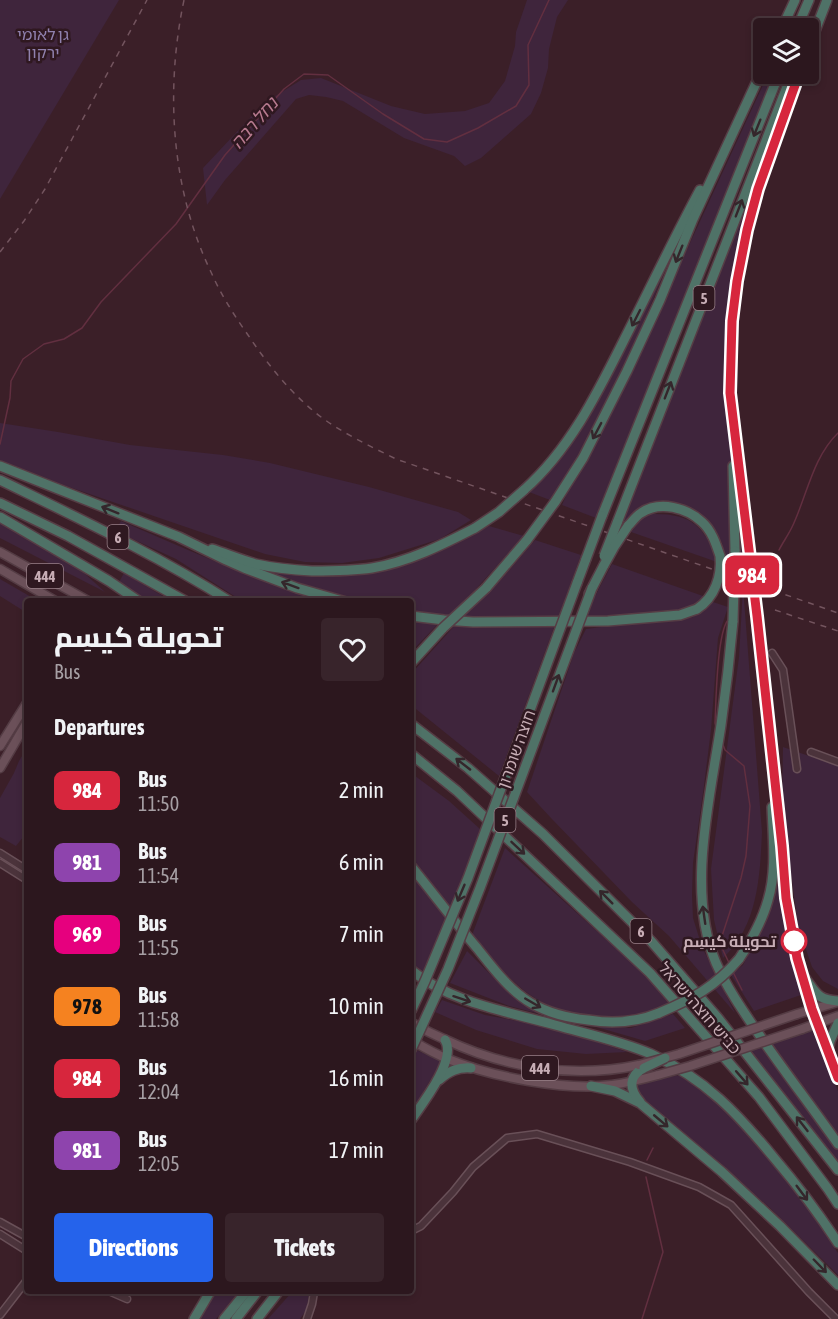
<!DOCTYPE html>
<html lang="en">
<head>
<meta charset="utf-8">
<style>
  body { margin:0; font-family:"Asap Condensed",Cairo,"Noto Sans Hebrew",sans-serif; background:#38242b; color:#f1f3f6; height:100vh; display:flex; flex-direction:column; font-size:22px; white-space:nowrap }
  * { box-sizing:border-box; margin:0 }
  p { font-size:20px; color:#a69fa4 }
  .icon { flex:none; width:33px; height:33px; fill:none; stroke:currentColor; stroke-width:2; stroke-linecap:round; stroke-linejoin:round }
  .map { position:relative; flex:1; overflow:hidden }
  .details { position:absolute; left:24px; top:598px; width:390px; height:696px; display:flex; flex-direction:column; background:#2c171e; border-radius:6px; box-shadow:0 3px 9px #0003,0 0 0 2px #48363c }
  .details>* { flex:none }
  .badge { padding:0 12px; border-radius:9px; font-size:21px; line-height:39px }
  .buttons { position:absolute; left:753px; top:18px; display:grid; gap:12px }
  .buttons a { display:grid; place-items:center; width:66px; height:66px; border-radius:6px; background:#2c171e; box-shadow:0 3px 9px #0003,0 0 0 2px #48363c; font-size:30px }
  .map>.badge { position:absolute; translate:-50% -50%; box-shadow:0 0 0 3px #fff }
  h2 { padding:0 30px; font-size:22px; line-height:54px }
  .round { display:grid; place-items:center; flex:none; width:63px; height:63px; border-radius:6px; background:#38242b }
  .headline { display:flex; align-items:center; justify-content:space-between; height:102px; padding:0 30px }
  h1 { font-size:28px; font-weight:800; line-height:45px }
  .primary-button { display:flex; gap:12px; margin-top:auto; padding:12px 30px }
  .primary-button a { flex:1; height:69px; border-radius:6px; background:#2563eb; color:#fff; font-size:24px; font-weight:800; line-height:69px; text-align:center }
  .primary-button a+a { background:#38242b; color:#f1f3f6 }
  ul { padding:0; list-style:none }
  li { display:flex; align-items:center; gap:18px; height:72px; padding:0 30px }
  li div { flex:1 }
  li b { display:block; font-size:22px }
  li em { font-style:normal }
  li .badge { min-width:66px; font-weight:700; text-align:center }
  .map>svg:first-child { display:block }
  .green { fill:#3f253c }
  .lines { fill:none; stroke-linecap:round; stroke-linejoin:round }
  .stream { stroke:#622f40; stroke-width:1.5 }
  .minor-casing { stroke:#695058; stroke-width:9 }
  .major-casing { stroke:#543c44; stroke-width:11 }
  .highway-casing { stroke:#563d45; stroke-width:12 }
  .minor { stroke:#4b333b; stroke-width:6 }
  .major { stroke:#6b5059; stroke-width:8 }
  .highway { stroke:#4f7267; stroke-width:9 }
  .rail { stroke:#73545e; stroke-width:1.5; stroke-dasharray:6 6; stroke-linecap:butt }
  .major-bridge-casing { stroke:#543c44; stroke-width:11; stroke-linecap:butt }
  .highway-bridge-casing { stroke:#563d45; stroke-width:12; stroke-linecap:butt }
  .major-bridge { stroke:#6b5059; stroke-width:8 }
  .highway-bridge { stroke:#4f7267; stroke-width:9 }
  .oneway { stroke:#34262b }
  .line-casing { stroke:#fff; stroke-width:14 }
  .line { stroke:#d7263d; stroke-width:9 }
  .stop-dot { fill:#fff; stroke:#d7263d; stroke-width:3 }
  .labels { text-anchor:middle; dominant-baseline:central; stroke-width:5; stroke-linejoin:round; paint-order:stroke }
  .shield { fill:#2f1820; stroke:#998088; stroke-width:1.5 }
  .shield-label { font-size:15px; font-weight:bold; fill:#c7adb5 }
  .park-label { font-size:16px; fill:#9081ae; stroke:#2f1820 }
  .street-label { font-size:16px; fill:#c7adb5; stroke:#2f1820 }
  .stop-label { font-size:16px; font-weight:bold; fill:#c7adb5; stroke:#2f1820; text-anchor:end }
  .water-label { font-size:18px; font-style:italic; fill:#b77a8f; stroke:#2f1820 }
</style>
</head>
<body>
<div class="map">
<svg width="838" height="1319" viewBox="0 0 838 1319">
  <rect width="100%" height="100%" fill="#3b1f28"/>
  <g class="green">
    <path d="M0,0H119L0,199Z"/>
    <path d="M527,0H568L557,17L549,49L548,68L541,93L531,114L481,158L465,166L454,156L404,138L343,101L326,97L309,95L296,99L225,180L207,205L203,168L264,103L301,80L321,78L391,106L425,114L465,111L489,103L505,81L515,46L516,32Z"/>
    <path d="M768,74H774L596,518L562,505L570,486L601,433L622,390Z"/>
    <path d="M785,104L743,227L733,269L726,329L724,378L744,570L726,563L722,543L714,530L702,516L685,505L675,503L625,523L623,517Z"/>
    <path d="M669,262L622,372L582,450L550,500L529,492L553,466L583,427Z"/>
    <path d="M0,423L58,432L130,445L223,455L270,463L369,487L458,512L471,520L440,539L379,558L342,563L305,562L265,554L66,486L0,460Z"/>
    <path d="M651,514C690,513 705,525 717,562L631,532L641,519Z"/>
    <path d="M121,521C189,550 257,582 329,601H242L176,559L115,531Z"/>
    <path d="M0,522L45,548L83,572L105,592L0,538Z"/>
    <path d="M489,526L524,536L475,590L448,616L411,610V602L363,601L270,575L272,570C305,576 345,580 378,571C417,561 454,545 489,526Z"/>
    <path d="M535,540L581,555L559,616L462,617C490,595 512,566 535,540Z"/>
    <path d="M612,564L703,596C701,599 699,601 696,603C679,616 611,617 587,618L594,598Z"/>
    <path d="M124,573L171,601H146L119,582Z"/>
    <path d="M0,579L38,601L27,602V613L0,596Z"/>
    <path d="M743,587L762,832C760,876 758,926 723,958L714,920L711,869L739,657Z"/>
    <path d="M713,602L728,607L718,638L711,730L704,786L693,863L692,895L693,918L702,947L735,1013L669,936L632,902L551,818L527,792L574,653L586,629L630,623L666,622L693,617Z"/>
    <path d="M411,622L438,624L411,652Z"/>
    <path d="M456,624L555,625L499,776L411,705V674Z"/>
    <path d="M783,747L838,766V989L823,981L812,967L798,926L782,806Z"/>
    <path d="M27,748V832L16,846L0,837V798L14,773L19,761Z"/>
    <path d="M411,773L449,801L480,829L451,911L411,859Z"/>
    <path d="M777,837L789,942L801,995L754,1011L731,975L743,965L767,919L773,900L776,877Z"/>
    <path d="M505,848L649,978L671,1002C664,1006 657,1010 650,1012C639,1017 625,1017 613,1017C581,1017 553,1012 526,992C505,976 489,955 472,935Z"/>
    <path d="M411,874L447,919L421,975L411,966Z"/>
    <path d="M467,951L509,993L540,1014L509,1006L450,983Z"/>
    <path d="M442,1000L485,1015L535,1024L565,1031L627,1052L586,1054L537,1049L476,1030L435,1012Z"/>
    <path d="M673,1014L685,1028L645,1041L593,1026L631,1028Z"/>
    <path d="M811,1028L838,1091V1164L748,1050Z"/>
    <path d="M416,1050L442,1061L411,1112V1059Z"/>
    <path d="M680,1075L724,1108L777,1169L805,1204L838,1253V1275L769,1207L642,1101C638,1094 635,1090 640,1082Z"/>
    <path d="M215,1292H239L216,1319H199Z"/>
    <path d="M292,1292H309L307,1309L300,1319H268Z"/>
  </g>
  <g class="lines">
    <g class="stream">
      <path d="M0,444L10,398L11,381L23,359L44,344L64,339L82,328L101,302L176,224L225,155L284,89L304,74L328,75L383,114L424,139L447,142L478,128L516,106L529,85L528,45L549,0"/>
      <path d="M779,550C783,542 789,534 793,525C807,495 813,457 838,433"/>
      <path d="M716,727L715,723C716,702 717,633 728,620"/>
      <path d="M722,742L725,750L744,766L750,806L746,856L741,878L721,939L722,948L730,965"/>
      <path d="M733,972L742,990"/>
      <path d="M647,1160L653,1148"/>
      <path d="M642,1319L663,1252L646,1177"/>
    </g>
    <defs>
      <g id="minor">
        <path d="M772,653L783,670L797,769"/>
        <path d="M811,752L838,762"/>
        <path d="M0,853L27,870"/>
        <path d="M0,863L27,880"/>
        <path d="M0,1222L27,1237"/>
        <path d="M411,1231L421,1226L453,1192L473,1167L507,1138L537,1134L630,1162L699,1187L731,1205L809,1292L836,1319"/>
        <path d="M0,1234L27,1251"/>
        <path d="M111,1292L127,1299"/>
        <path d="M0,1315L27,1280"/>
        <path d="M307,1319L312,1304L314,1292"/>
      </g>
      <g id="major">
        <path d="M0,552L90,602"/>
        <path d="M0,569L57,602"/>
        <path d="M0,746L27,703"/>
        <path d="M0,768L27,722"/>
        <path d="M797,1014L837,1002"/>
        <path d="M411,1022C421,1029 433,1034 444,1039C504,1068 573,1079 639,1065"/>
        <path d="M802,1029L838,1016"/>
        <path d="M411,1040C423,1047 435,1054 448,1059C492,1077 565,1091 612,1085C627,1083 643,1079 658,1075"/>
      </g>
      <g id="highway">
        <path d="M782,28L795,0"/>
        <path d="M797,28L809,0"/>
        <path d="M808,49L827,0"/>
        <path d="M0,466L179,537L226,560L244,568L297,588L346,602"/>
        <path d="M733,466L735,551"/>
        <path d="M0,480C78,518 157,555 231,602"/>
        <path d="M524,490C569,450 596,396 623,342C649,291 673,240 700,190"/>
        <path d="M555,502L583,458L627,371L660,300L693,219L764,66"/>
        <path d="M0,503L68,536L187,602"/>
        <path d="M602,516L779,74"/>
        <path d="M0,517L109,581L140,602"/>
        <path d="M617,523L792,74"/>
        <path d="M628,526C632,522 636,516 641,513C660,500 687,508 702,522C712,531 716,544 720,556"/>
        <path d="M212,549C227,554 242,560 256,564C274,568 293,570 312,571C332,571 352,571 372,568C408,562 442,545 475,528"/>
        <path d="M749,549L730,394L733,321L737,281L747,230L758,189L799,74"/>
        <path d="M577,583L586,559"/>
        <path d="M486,588L527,540"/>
        <path d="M589,594L604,565"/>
        <path d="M411,616L444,620L473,622L608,621L680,615L697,609"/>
        <path d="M757,616L782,846L786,898L797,958L811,1009L838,1078"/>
        <path d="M733,621C730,655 726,690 721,725C710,798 686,892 716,963C727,988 743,1011 758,1033C784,1071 812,1107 838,1144"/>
        <path d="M411,663L443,628"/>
        <path d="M411,724L468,768L543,834L651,941L718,1018L838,1170"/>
        <path d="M411,754L457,791L650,973L759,1097L828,1189L838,1204"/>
        <path d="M411,866C433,893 454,921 477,948C493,968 509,990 531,1003C548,1013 569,1018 588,1020C613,1024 635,1023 659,1013"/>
        <path d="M739,959C751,941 762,922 768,900C777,871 773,837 772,807"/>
        <path d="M411,970C451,1003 506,1011 555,1025C587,1034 621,1041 651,1054C706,1079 738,1114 775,1159C798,1186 819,1214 838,1243"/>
        <path d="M805,978C817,994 818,1000 838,1001"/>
        <path d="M828,1051L830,1041L838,1023"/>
        <path d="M439,1080C449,1071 458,1067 471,1068"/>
        <path d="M591,1086L615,1091L640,1103L722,1172L780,1226L838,1285"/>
        <path d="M640,1102C629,1089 628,1076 644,1068"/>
        <path d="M411,1120C423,1103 457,1059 445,1040"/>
        <path d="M194,1319L210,1292"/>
        <path d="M224,1319L246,1292"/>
        <path d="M236,1319L257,1292"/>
        <path d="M257,1319L278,1292"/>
      </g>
    </defs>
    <use href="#minor" class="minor-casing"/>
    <use href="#major" class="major-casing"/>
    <use href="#highway" class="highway-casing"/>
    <use href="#minor" class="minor"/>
    <use href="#major" class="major"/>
    <use href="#highway" class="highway"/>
    <g class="rail">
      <path d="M184,0C165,90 171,189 211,272C221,295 234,315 248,335C268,365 292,395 321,417C344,434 370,446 396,459L838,613"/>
      <path d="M0,252L24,221L45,189L147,0"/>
      <path d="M775,610L838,631"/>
    </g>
    <defs>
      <g id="major-bridge">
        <path d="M639,1065L679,1054L797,1014"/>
        <path d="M658,1075L690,1066L802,1029"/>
      </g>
      <g id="highway-bridge">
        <path d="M475,528L499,512L524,490"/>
        <path d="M527,540L555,502"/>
        <path d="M749,549L757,616"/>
        <path d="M604,556L617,523"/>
        <path d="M586,559L602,516"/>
        <path d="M604,565L614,547L628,526"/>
        <path d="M697,609C715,597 722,576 720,556"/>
        <path d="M733,621L735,551"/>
        <path d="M443,628L486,588"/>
        <path d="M411,1011L425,981L468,878L577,583"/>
        <path d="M659,1013C692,999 715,987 739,959"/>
        <path d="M411,1050L448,969L480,888L592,588"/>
        <path d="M644,1068L665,1058"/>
      </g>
    </defs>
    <use href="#major-bridge" class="major-bridge-casing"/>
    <use href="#highway-bridge" class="highway-bridge-casing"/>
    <use href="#major-bridge" class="major-bridge"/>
    <use href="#highway-bridge" class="highway-bridge"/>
  </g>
  <defs><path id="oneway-shaft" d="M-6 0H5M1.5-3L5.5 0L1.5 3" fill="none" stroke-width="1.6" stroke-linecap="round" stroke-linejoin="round" transform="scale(1.5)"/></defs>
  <g class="oneway">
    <use href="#oneway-shaft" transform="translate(757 128) rotate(112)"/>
    <use href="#oneway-shaft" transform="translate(739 208) rotate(-69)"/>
    <use href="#oneway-shaft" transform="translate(679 254) rotate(112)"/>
    <use href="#oneway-shaft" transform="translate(636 318) rotate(117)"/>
    <use href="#oneway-shaft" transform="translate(668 390) rotate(-69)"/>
    <use href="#oneway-shaft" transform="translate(597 431) rotate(118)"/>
    <use href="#oneway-shaft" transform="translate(110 510) rotate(-158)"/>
    <use href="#oneway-shaft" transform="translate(290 585) rotate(-160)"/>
    <use href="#oneway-shaft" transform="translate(556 683) rotate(-70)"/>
    <use href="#oneway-shaft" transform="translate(463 764) rotate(-142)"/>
    <use href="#oneway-shaft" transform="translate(518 848) rotate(43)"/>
    <use href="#oneway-shaft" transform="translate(461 893) rotate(113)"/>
    <use href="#oneway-shaft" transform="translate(606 897) rotate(-135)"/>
    <use href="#oneway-shaft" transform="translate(704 915) rotate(-98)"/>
    <use href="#oneway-shaft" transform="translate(462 999) rotate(18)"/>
    <use href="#oneway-shaft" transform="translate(533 1003) rotate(30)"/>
    <use href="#oneway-shaft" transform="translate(742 1078) rotate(49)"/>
    <use href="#oneway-shaft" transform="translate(661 1121) rotate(40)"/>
    <use href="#oneway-shaft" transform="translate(802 1124) rotate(-128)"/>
    <use href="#oneway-shaft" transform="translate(802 1193) rotate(53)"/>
    <use href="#oneway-shaft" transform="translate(820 1266) rotate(46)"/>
  </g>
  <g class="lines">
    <defs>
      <path id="line" d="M799,74L758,189L747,230L737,281L732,321L730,393L757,616L782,846L786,898L797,958L812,1009L838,1078"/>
    </defs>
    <use href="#line" class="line-casing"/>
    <use href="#line" class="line"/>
  </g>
  <circle class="stop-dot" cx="794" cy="941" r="12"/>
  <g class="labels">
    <g class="shield">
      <rect x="693.5" y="286" width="21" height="24" rx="4.5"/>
      <rect x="107.5" y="525" width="21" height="24" rx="4.5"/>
      <rect x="27" y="564" width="36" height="24" rx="4.5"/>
      <rect x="494.5" y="808" width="21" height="24" rx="4.5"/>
      <rect x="630.5" y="919" width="21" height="24" rx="4.5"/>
      <rect x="522" y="1056" width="36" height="24" rx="4.5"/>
    </g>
    <g class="shield-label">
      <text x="704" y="298">5</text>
      <text x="118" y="537">6</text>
      <text x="45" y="576">444</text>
      <text x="505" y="820">5</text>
      <text x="641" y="931">6</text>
      <text x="540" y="1068">444</text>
    </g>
    <g class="park-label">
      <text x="43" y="34">גן לאומי<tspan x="43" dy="18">ירקון</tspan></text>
    </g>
    <g class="street-label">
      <text transform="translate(516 749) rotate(-70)">חוצה שומרון</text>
      <text transform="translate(700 1008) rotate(49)">כביש חוצה ישראל</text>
    </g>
    <g class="stop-label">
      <text x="776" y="941">تحويلة كيسِم</text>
    </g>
    <g class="water-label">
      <text transform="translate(254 123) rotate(-49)">נחל רבה</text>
    </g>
  </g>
</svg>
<div class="buttons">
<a><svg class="icon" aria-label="layers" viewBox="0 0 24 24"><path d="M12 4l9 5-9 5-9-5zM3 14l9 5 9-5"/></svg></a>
</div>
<b class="badge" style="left:752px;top:575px;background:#d7263d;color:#fff">984</b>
<section class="details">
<div class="headline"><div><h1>تحويلة كيسِم</h1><p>Bus</p></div><a class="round"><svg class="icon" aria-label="heart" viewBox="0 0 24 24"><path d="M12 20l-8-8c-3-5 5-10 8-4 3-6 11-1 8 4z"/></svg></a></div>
<h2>Departures</h2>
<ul>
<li><span class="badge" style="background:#d7263d;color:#fff">984</span><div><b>Bus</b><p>11:50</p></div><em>2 min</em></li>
<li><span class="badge" style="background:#8e44ad;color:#fff">981</span><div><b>Bus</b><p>11:54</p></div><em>6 min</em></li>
<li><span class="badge" style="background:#e6007e;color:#fff">969</span><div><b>Bus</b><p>11:55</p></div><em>7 min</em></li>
<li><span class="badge" style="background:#f58220;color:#111">978</span><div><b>Bus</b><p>11:58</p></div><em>10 min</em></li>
<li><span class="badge" style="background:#d7263d;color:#fff">984</span><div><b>Bus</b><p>12:04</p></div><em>16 min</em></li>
<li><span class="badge" style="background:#8e44ad;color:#fff">981</span><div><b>Bus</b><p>12:05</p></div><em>17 min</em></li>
</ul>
<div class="primary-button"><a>Directions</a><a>Tickets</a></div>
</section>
</div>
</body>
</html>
